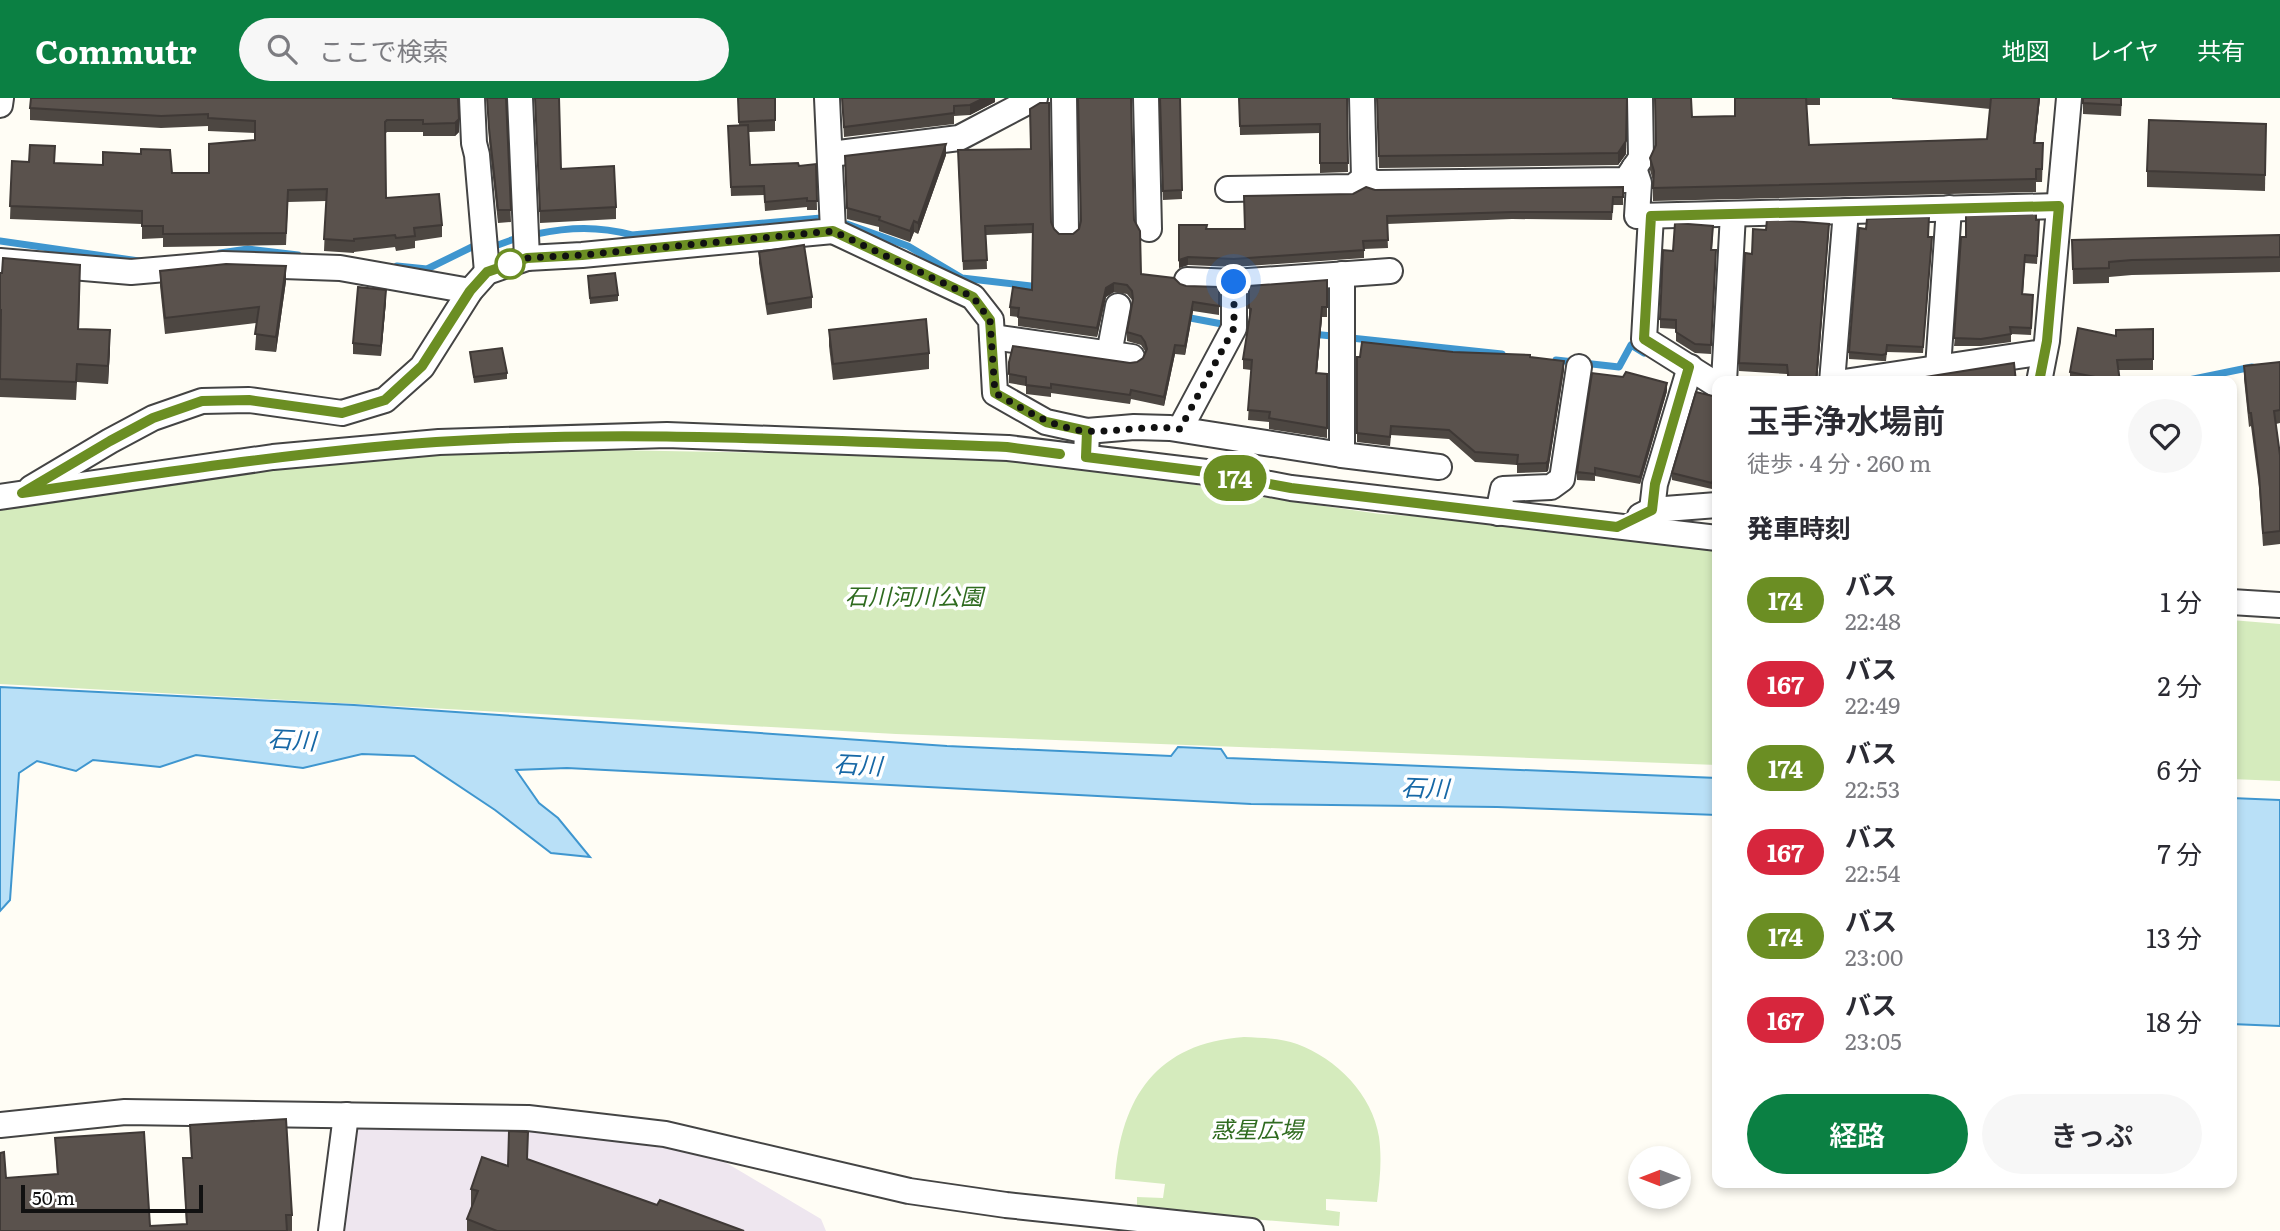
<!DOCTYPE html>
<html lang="ja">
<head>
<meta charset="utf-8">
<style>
  body { margin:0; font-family:Literata,"Noto Sans JP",serif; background:#f7f7f7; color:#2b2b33; height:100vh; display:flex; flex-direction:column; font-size:26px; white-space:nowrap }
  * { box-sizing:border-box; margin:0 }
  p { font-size:23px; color:#7c7c81 }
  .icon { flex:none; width:38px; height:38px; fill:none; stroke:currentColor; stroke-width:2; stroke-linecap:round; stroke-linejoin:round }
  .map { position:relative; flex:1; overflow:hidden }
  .panel { position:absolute; left:1712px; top:278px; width:525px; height:812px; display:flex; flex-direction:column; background:#fff; border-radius:14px; box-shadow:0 4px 10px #0003 }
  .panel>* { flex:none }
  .badge { padding:0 14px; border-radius:23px; font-size:24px; line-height:46px }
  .needle { width:46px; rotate:270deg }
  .fabs { position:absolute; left:1628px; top:1048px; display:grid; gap:14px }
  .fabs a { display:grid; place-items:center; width:63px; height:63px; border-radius:50%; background:#fff; box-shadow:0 4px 10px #0003; font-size:35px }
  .scale { position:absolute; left:21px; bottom:18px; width:182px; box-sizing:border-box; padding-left:7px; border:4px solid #111; border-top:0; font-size:19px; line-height:24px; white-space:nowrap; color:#111; -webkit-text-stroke:5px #fff; paint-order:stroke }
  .you { position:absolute; width:35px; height:35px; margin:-18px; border:5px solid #fff; border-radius:50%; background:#1a73e8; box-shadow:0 0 0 10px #1a73e833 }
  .map>.badge { position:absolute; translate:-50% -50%; box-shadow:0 0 0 4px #fff }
  h2 { padding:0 35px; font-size:26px; line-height:63px }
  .round { display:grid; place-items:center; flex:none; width:74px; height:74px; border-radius:37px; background:#f7f7f7 }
  .head { display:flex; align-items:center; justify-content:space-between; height:119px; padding:0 35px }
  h1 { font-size:33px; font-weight:600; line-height:52px }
  .action { display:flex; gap:14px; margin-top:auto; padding:14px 35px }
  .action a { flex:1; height:80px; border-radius:42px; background:#0b8043; color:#fff; font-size:28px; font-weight:600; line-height:80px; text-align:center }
  .action a+a { background:#f7f7f7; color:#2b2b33 }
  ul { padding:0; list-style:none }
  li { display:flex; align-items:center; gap:21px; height:84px; padding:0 35px }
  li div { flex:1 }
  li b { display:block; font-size:26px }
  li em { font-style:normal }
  li .badge { min-width:77px; font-weight:700; text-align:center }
  header { display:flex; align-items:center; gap:42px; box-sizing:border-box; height:98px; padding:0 35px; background:#0b8043; color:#fff }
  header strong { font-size:33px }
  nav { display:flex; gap:38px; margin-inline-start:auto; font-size:24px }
  .search { width:490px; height:63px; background:#f7f7f7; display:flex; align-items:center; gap:18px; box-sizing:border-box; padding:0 24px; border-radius:38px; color:#7c7c81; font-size:26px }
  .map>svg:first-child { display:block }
  .industrial { fill:#eee6ef }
  .green { fill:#d5ebbd }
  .water { fill:#b9e0f7; stroke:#3f96cf; stroke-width:2 }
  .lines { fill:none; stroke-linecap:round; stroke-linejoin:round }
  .stream { stroke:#3f96cf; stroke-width:7 }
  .minor-casing { stroke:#444; stroke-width:28 }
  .minor { stroke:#fff; stroke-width:24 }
  .wall { fill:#4d4742 }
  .shaded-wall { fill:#3f3936 }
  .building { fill:#5a524d; stroke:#3f3936; stroke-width:2 }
  .line-casing { stroke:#fff; stroke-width:16 }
  .line { stroke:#6b8e23; stroke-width:10 }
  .walk { stroke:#111; stroke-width:7; stroke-dasharray:0 12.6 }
  .stop-dot { fill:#fff; stroke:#6b8e23; stroke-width:3.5 }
  .labels { text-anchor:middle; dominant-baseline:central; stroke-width:7; stroke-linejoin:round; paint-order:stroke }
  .park-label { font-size:23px; font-style:italic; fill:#2f6b1f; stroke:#fff }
  .water-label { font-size:24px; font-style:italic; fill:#1768a6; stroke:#fff }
</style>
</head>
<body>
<header>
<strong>Commutr</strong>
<div class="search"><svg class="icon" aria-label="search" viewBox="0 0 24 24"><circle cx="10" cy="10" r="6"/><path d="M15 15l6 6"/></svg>ここで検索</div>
<nav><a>地図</a><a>レイヤ</a><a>共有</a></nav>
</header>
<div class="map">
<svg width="2280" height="1133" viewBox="0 0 2280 1133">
  <rect width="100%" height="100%" fill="#fffdf5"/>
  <path class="industrial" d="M352,1029L506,1031L598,1040L713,1057L821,1121L826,1133H337Z"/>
  <g class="green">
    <path d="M608,352L842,356L1050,364L1192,386L1233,395L1380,416L1491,423L1717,453V667L896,636L0,586V411L53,401L283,370L417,358Z"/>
    <path d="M2231,522L2280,526V683L2231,681Z"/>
    <path d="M1244,939C1262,940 1281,940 1297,946C1337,961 1372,996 1379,1039C1382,1061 1380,1082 1377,1104L1326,1101V1112L1340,1114L1339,1128L1137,1112V1099L1163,1100L1165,1086L1115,1081C1121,999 1157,945 1244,939Z"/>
  </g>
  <g class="water">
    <path d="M0,589L354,607L947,648L1171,658L1178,649L1221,651L1227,660L1717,680V717L1497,709L1251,706L567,670L516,672L539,705L558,720L590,759L551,755L495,712L414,658L362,656L303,670L196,657L160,669L93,662L76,673L37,663L19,675L10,802L0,813Z"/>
    <path d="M2231,700L2280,702V928L2231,926Z"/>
  </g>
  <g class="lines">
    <g class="stream">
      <path d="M847,126L908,148L962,180L1040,189"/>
      <path d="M536,136C570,129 598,128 632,137L821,120"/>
      <path d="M0,143L139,163"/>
      <path d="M495,148L520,139"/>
      <path d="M220,155L248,151L298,157"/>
      <path d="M397,168L427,171L478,146"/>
      <path d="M1185,219L1222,226"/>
      <path d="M1312,236L1332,238"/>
      <path d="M1351,240L1502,256"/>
      <path d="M1556,262L1619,269L1631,247L1644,255"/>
      <path d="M2179,284L2252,269"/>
    </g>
    <defs>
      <g id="minor">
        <path d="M472,0L474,45L477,57L487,174"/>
        <path d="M520,0L527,160"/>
        <path d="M1064,0L1066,132"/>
        <path d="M1146,0L1149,131"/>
        <path d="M0,7L1,0"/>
        <path d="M831,56L959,40L1035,0"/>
        <path d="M1634,70L1639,85L1637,118L2059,108"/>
        <path d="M1364,80L1375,85L1626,82L1641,60L1640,0"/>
        <path d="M1228,91L1353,89L1364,80L1362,0"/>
        <path d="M1651,118L1644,241L1717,287"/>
        <path d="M833,133L973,199L991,222L995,295L1046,324L1087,333L1086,359"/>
        <path d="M0,163L131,174L223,166L340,170L470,193"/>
        <path d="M1342,176V357"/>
        <path d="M1187,182L1234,184L1390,173"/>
        <path d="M992,239L1132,259"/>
        <path d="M1109,256L1118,208"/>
        <path d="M1938,270L1949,110"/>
        <path d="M1724,284L1733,116"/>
        <path d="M1832,284L1846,113"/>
        <path d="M1844,284L2044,254"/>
        <path d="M2039,284L2047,243L2069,0"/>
        <path d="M1180,331L1234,230V184"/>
        <path d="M1087,333L1134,329L1170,330L1342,357L1439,369"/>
        <path d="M31,390L110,343L153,320L202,303L249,302L342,315L385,302L422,269L470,193L487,174L527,160L582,157L833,133L827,0"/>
        <path d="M0,399L273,359L439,344L667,337L1008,350L1206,374L1291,390L1717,440"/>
        <path d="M1652,412L1655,386L1690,269"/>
        <path d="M1498,415L1503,391L1551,389L1562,381L1579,269"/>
        <path d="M1640,418L1652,412L1717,407"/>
        <path d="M2231,504L2280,507"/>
        <path d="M0,1027L125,1014L528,1020L665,1036L909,1093L1006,1107L1251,1133"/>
        <path d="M331,1133L346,1017"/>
      </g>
    </defs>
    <use href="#minor" class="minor-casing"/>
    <use href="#minor" class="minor"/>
  </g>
  <g class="wall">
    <path d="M458,0L459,34L455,38H423V34H387L385,36L386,100L442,127V139L415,143V150L396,153L395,149L354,154V155L324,153L326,103L288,104L286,147L163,149V140L142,141V126L10,121L12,63L172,75H209L255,42V35L208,33V28L161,30L30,22V10Z"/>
    <path d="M487,0H506L511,124L498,125L489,43Z"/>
    <path d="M535,0H559L561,71L616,109V121L540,125Z"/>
    <path d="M738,0H775V33L749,34L750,67L799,68L816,66L817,112H807V109L765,113L764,97L731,98L728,28H739Z"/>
    <path d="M842,0H995V4L970,17L954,18V26L844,39Z"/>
    <path d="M1159,0H1180L1182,101L1163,102Z"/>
    <path d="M1239,0H1347L1348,74L1320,75V35L1240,37Z"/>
    <path d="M1377,0H1627L1626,56L1618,67L1379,70Z"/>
    <path d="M1734,0H1820V7H1806L1809,47L1987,41L1990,11L1892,1V0H2040L2035,45L2043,57L2042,84H2036V94L1653,103V83L1650,72V60L1656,48L1692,19L1735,18Z"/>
    <path d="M2083,0H2122L2121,18L2083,16Z"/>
    <path d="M2266,26L2265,93L2147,89V73Z"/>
    <path d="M946,57L918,136L914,134L910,144L879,133V129L847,121L845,69Z"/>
    <path d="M958,61L1051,124L1054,131L1059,136H1073L1134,122L1141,176L1186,188L1219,189V217L1193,213L1185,257L1175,256L1164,308L1131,301L1130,306L1051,295V299L1026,296V288L1009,285V264L1130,265L1137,264L1143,260L1145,253L1141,247L1127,243V234L1132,205V202L1127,196L1114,194L1106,199L1097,239L1018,228V219L1010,218V209L1032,192L1033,135L986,137L987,171L963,172Z"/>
    <path d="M1623,89V107H1613L1612,122L1512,121L1387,126L1388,150L1364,151V160L1234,169L1188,167L1179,170L1206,131H1245L1353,96L1375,92Z"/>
    <path d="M2039,130L2037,166L2025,165L2023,196L2033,205L2031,237L2011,236V244L1981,248H1954L1966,139Z"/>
    <path d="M1829,134L1817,284H1788L1787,276L1739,273V265Z"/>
    <path d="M1713,137L1712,152L1716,161L1711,256L1695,255L1676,243V231L1660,230V221L1673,153Z"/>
    <path d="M2280,137V174L2132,177L2109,179V185L2073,186L2072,142Z"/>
    <path d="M1928,139L1932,146L1923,255L1887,254L1886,263H1882L1849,261V254Z"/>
    <path d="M759,154L812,199V210L767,217L759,165Z"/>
    <path d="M160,173L286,183L276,254L255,252L257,225L165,236L160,188Z"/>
    <path d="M0,175L80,185L79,231L110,250L108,286L77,284L76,302L0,299Z"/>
    <path d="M588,178L618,197V203L590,206Z"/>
    <path d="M1327,182V219H1322L1317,275L1327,276V340L1269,331V324L1248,322L1251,272L1243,271V261L1249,220V188Z"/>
    <path d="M386,203L381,258L353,256V245Z"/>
    <path d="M2153,231V272H2119L2120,284H2070V274L2116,238Z"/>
    <path d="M829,232L929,255V271L833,282L829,248Z"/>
    <path d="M470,254L507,275V281L474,285Z"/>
    <path d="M1453,254L1530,259L1564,272L1548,373L1546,374L1517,375V367L1475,364L1449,341L1391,337L1390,348L1357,344V259Z"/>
    <path d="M2280,264V325L2276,326L2280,357V446L2263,448L2259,389L2251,328L2249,329L2244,281V268Z"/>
    <path d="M1667,293L1640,386L1595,378V383L1577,382V374Z"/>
    <path d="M1717,299V374L1712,391L1672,382V375Z"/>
    <path d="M190,1027L292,1117V1133H0L6,1080L57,1076L55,1040L150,1128L186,1126L183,1060H191Z"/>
    <path d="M528,1061L657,1107L744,1133H467V1121L471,1110V1091L508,1068Z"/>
  </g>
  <g class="shaded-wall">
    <path d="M984,0H995V4L970,17V7Z"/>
    <path d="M1627,0L1626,56L1618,67V55Z"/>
    <path d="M2039,0H2040L2034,57V45Z"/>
    <path d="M459,21V34L455,38V25Z"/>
    <path d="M946,46V57L918,136V125Z"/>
    <path d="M914,123V134L910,144V133Z"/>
    <path d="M1829,126L1817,284H1816Z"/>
    <path d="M1188,159V167L1179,170V162Z"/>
    <path d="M286,168V183L276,254V239Z"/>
    <path d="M1114,185V194L1106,199L1097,239V230L1106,190Z"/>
    <path d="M386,192V203L381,258V248Z"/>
    <path d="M1193,204V213L1185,257V248Z"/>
    <path d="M1322,209V219L1316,285V275Z"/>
    <path d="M110,232V250L108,286V268Z"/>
    <path d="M1175,247V256L1164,308V299Z"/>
    <path d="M1564,263V272L1548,373L1546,374V365Z"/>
    <path d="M1667,285V293L1640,386V379Z"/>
    <path d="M1717,367V374L1712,391V385Z"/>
  </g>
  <g class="building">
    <path d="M31,0H458L459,21L455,25L423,26V22H387L385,24L386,100L439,96L442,127L414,130L415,138L396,140L395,137L354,141V143L324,141L327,91L288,92L286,135L163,136V128H142V113L10,108L12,63L29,64L30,47L55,48L54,65L103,67V54L141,56V51L170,52L172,75H209V46L255,42V23L208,20V16L161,18L30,10Z"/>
    <path d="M487,0H506L511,112H498L489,30Z"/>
    <path d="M535,0H559L561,71L614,68L616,109L540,113Z"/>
    <path d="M738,0H775V22L739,24Z"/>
    <path d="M842,0H984L970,7L954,8V15L844,29Z"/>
    <path d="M1078,0H1131L1134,122L1140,133L1141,176L1174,180L1180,186L1186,188L1219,189V208L1193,204L1185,248L1175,247L1164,299L1131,292L1130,297L1051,286V290L1026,287V279L1009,276V264L1013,248L1130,265L1137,264L1143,260L1147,251L1145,244L1141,238L1127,234L1133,201L1132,193L1127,187L1114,185L1106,190L1097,230L1018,219L1019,210L1010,209L1013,189L1032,192L1033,126L985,128L987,162L963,163L958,52L1031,51L1030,11L1040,5H1049L1051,124L1054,131L1059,136H1073L1079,131L1081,123Z"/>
    <path d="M1160,0H1180L1182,92L1163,93Z"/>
    <path d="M1239,0H1347L1348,65H1320V26L1240,28Z"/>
    <path d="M1377,0H1627L1626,43L1618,55L1379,58Z"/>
    <path d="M1655,0H1691L1692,19L1735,18V0H1806L1809,47L1987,41L1991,0H2039L2034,45H2043L2042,71H2036V81L1653,90L1654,73L1650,60L1656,47Z"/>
    <path d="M2083,0H2121V7L2083,5Z"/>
    <path d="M2149,22L2266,26L2265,77L2147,73Z"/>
    <path d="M748,27L750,67L798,65L799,68L816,66L817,103H807V100L765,104L764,88L731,89L728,28Z"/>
    <path d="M946,46L918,125L914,123L910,133L879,122L880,119L847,110L845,58Z"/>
    <path d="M1366,89L1375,92L1623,89V99H1613L1612,114H1512L1387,118L1388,142L1363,143L1364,152L1234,161L1188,159L1179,162V127H1207L1206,131H1245L1244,98L1353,96Z"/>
    <path d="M2036,116V122H2039L2037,158L2025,157L2022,196L2033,197L2031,230L2010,229L2011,236L1981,241L1954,240L1961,139H1966V117Z"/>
    <path d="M1929,119L1928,139H1932L1923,249L1887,247L1886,256L1882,257L1849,254L1859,130L1866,131L1867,121Z"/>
    <path d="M1767,121L1829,126L1816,284H1789L1787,267L1739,265L1745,155L1752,156L1753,131L1766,132Z"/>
    <path d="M1675,125L1713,128L1711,152H1716L1711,247L1695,246L1676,234V222L1660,221L1663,152L1673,153Z"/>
    <path d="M2280,137V159L2132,162L2109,164V170L2073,171L2072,142Z"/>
    <path d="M804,147L812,199L767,206L759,154Z"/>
    <path d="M3,160L80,167L78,231L110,232L108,268L77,266L76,284L0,281L1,212H0V175H2Z"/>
    <path d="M226,166L286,168L276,239L255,236L259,209L165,220L160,173Z"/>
    <path d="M615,175L618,197L590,200L588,178Z"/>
    <path d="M1327,182V209H1322L1316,275L1327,276V330L1269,320L1270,314L1248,312L1252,262L1243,261L1251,211L1249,210V188Z"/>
    <path d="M358,189L386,192L381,248L353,245Z"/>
    <path d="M926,221L929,255L833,266L829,232Z"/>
    <path d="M2078,230L2116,238V232L2153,231V261L2117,262L2120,284L2070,274Z"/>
    <path d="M1362,244L1453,254L1530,257V259L1564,263L1548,363L1546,365L1517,366L1518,357L1475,354L1449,332L1391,328L1390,339L1357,335V259H1360Z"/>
    <path d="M502,250L507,275L474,279L470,254Z"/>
    <path d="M2280,264V312L2274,313L2280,357V433L2263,435L2259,376L2251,315H2249L2244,268Z"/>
    <path d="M2014,265L2016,284H1894Z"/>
    <path d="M1626,274L1667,285L1640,379L1595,370V376L1577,374L1592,275L1623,279Z"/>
    <path d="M1696,294L1717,299V367L1712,385L1672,375Z"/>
    <path d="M286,1021L292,1117H286L287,1133H0V1055L4,1054L6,1080L58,1076L55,1040L144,1034L150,1128L187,1126L183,1060H192L190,1027Z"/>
    <path d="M509,1033L528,1034L527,1061L657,1107L660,1102L744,1133H497L467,1121L478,1093L471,1091L482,1059L508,1068Z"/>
  </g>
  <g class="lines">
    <defs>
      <path id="line" d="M1060,356L1007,349C817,343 627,331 436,344C297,354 160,375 22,395L110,343L153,320L202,303L249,302L342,315L385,302L422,268L470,193L487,174L527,160L582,157L833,133L973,199L990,222L995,295L1046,324L1087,333L1086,359L1206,374L1291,390L1617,429L1652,412L1655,386L1689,269L1644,241L1651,118L2059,108L2047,243L2039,284"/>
    </defs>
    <use href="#line" class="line-casing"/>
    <use href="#line" class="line"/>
    <path class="walk" d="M510,166L507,167L527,160L582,157L833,133L973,199L990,222L995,295C1025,312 1052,330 1086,333C1117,335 1148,326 1180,331L1234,230V184"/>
  </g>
  <circle class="stop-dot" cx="510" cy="166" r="14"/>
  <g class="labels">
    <g class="park-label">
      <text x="914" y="497">石川河川公園</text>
      <text x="1257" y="1030">惑星広場</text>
    </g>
    <g class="water-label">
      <text transform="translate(292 640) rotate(3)">石川</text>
      <text transform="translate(858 665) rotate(3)">石川</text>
      <text transform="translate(1425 688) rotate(2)">石川</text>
    </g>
  </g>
</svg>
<div class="fabs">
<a><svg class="needle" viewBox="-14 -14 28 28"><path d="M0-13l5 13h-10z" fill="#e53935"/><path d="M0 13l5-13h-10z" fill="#7c7c81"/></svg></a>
</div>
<div class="scale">50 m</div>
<div class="you" style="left:1234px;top:184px"></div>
<b class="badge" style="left:1235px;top:380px;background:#6b8e23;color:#fff">174</b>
<section class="panel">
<div class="head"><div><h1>玉手浄水場前</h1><p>徒歩 · 4 分 · 260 m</p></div><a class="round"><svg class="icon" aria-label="heart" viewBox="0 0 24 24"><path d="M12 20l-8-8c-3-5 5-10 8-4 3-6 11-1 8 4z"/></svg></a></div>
<h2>発車時刻</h2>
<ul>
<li><span class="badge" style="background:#6b8e23;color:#fff">174</span><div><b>バス</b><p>22:48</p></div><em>1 分</em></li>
<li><span class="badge" style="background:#d7263d;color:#fff">167</span><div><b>バス</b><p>22:49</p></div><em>2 分</em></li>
<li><span class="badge" style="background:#6b8e23;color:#fff">174</span><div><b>バス</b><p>22:53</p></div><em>6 分</em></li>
<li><span class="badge" style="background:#d7263d;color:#fff">167</span><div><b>バス</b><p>22:54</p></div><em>7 分</em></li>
<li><span class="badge" style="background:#6b8e23;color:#fff">174</span><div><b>バス</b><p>23:00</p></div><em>13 分</em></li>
<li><span class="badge" style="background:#d7263d;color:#fff">167</span><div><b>バス</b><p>23:05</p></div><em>18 分</em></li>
</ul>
<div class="action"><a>経路</a><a>きっぷ</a></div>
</section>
</div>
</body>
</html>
